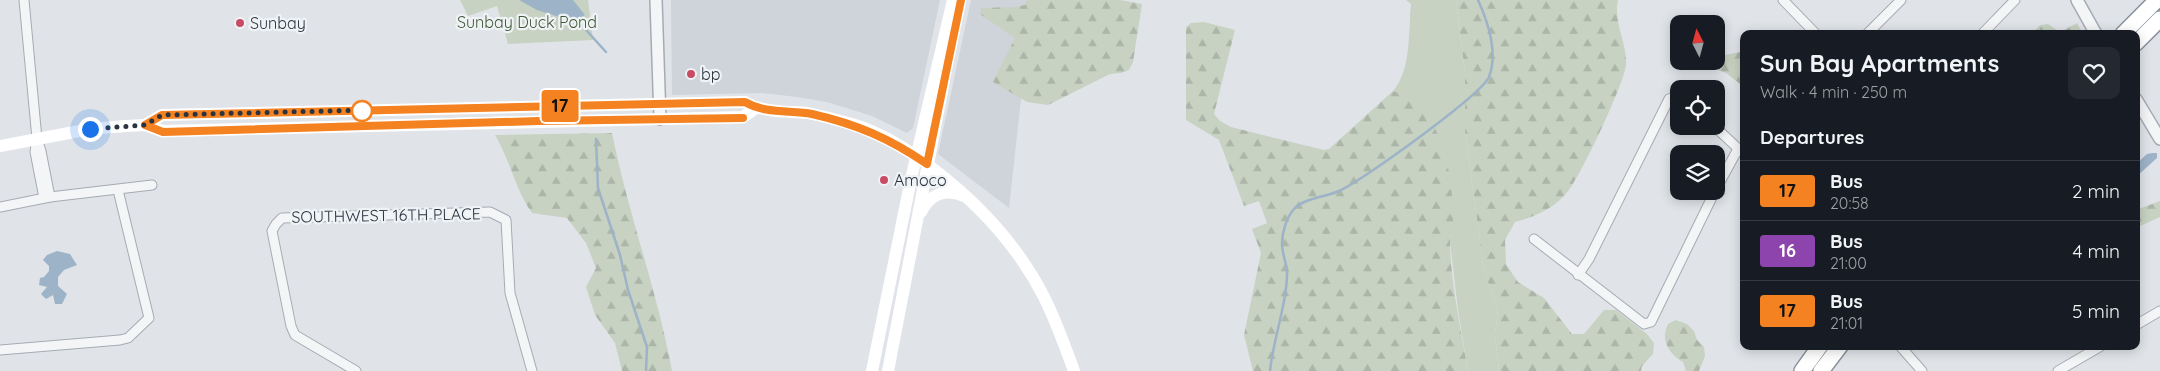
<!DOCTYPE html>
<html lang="en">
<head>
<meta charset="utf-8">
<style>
  body { margin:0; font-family:Quicksand,sans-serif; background:#242831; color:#f1f3f6; height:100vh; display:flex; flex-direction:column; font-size:19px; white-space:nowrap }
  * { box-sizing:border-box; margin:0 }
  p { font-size:16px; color:#9ea1a6 }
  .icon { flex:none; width:28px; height:28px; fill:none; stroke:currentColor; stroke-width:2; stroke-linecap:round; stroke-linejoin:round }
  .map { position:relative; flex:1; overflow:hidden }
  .panel { position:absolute; left:1740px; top:30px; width:400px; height:320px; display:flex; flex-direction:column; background:#171b24; border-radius:10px; box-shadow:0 2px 12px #0003 }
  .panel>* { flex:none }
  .badge { padding:0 10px; border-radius:4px; font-size:18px; line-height:32px }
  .needle { width:32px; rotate:354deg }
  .controls { position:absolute; left:1670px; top:15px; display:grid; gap:10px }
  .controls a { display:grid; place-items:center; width:55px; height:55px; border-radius:10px; background:#171b24; box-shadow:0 2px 12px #0003; font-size:25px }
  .you { position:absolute; width:25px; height:25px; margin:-12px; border:4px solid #fff; border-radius:50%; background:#1a73e8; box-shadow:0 0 0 8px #1a73e833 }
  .map>.badge { position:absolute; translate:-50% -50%; box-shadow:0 0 0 2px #fff }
  h2 { padding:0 20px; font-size:19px; line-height:45px }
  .round { display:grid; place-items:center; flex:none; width:52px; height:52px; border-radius:10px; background:#242831 }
  .headline { display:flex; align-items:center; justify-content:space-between; height:85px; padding:0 20px }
  h1 { font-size:24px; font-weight:700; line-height:38px }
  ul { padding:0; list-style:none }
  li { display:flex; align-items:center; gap:15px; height:60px; padding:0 20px; border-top:1px solid #363941 }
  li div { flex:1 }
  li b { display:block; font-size:19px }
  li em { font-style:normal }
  li .badge { min-width:55px; font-weight:700; text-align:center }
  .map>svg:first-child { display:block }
  .built { fill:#cfd3da }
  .green { fill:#c7d2c2 }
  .forest { fill:url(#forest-firs) }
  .water { fill:#9db3c7 }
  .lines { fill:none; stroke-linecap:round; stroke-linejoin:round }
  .stream { stroke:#9db3c7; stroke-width:2.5 }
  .minor-casing { stroke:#a6abb3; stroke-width:11 }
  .tertiary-casing { stroke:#a6abb3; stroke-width:14 }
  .trunk-casing { stroke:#89929e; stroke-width:18 }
  .minor { stroke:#f3f5f7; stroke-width:9 }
  .tertiary { stroke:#f3f5f7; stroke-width:11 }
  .secondary { stroke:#fff; stroke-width:12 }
  .trunk { stroke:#fff; stroke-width:15 }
  .line-casing { stroke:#fff; stroke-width:11 }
  .line { stroke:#f58220; stroke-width:8 }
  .walk { stroke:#2a333f; stroke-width:5; stroke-dasharray:0 9 }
  .poi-dot { fill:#c74c64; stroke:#f0f3f6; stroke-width:2 }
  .stop-dot { fill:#fff; stroke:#f58220; stroke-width:2.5 }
  .labels { text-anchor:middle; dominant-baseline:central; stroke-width:4.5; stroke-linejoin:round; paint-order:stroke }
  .park-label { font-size:16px; fill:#405a38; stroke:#f0f3f6 }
  .poi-label { font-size:16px; fill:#2a333f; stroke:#f0f3f6; text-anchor:start }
  .street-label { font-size:16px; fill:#2a333f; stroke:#f0f3f6 }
</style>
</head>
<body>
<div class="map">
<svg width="2160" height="371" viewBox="0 0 2160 371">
  <defs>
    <pattern id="forest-firs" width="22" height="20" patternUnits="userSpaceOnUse" patternTransform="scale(1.25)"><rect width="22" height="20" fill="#c7d2c2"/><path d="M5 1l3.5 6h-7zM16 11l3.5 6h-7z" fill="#abb5a8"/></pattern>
  </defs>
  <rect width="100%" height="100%" fill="#e0e4e9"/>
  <g class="built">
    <path d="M671,0H940L913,128L907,133L872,116L827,102L797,97L762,93L672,95Z"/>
    <path d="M971,0H1032L1009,208L938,154Z"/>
  </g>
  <g class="green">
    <path d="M460,0H588L593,40L508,44L497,6L468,16Z"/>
    <path d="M1406,0H1456L1465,73V131L1484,271L1498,310L1495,335L1499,371H1468L1458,310L1450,242L1452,207L1402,94L1393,91C1412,69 1408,31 1411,4Z"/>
  </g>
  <g class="forest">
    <path d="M1027,0H1120L1142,4L1133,62L1129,70L1121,73L1110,74L1048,105L1027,102L993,82L1015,38L980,14L981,8L1014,7L1025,5Z"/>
    <path d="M1456,0H1618C1613,22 1627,42 1626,64C1626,80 1578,183 1565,195C1551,210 1534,217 1515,222L1505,240L1506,264L1518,282L1544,298L1572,334H1584L1604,310H1616L1647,334L1654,343L1653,354L1642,366L1641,371H1499L1495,335L1498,310L1484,271L1465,131V73Z"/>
    <path d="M1204,22L1235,30L1214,114L1220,121L1231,127L1324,150L1329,149L1393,91C1442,103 1454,178 1453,220C1452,228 1450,235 1450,243C1451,285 1461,329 1468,371H1253L1244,335L1261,253L1252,229L1267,223L1259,201L1244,206L1219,140L1186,120V27L1191,23Z"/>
    <path d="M2077,23L2083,34H2031L2040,25L2048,24L2060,32Z"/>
    <path d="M1744,51V87L1726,73L1713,68L1711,61H1716V57Z"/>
    <path d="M612,133C628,213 657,290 672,371H622L615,343L595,315L586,287L596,268L586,243L567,218L532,213C515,189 510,160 495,135Z"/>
    <path d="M2160,201V217L2136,228V210Z"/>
    <path d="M1676,320L1687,324L1694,331L1697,340L1704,347L1705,356L1699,371H1686L1683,362C1669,354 1660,340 1668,324Z"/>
  </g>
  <g class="water">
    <path d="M519,0H573L585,15L572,21L537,10Z"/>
    <path d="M2152,153H2157V158L2136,177V164L2147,154Z"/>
    <path d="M57,251L70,254L77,265L64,270L58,277V286L67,294L62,304H55L53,295L46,299L41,294L47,287L39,285L40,278L44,277L49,271V266L43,260L47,255Z"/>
  </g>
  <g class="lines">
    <g class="stream">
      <path d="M577,20L606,52"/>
      <path d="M596,139L598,188L620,255L628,290L647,347L646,371"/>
      <path d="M1270,371C1273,340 1288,300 1287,270C1286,262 1282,253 1282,244C1282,233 1286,218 1294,209C1304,198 1326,197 1339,191C1362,181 1481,95 1489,77C1498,53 1488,22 1478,0"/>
    </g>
    <defs>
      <g id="minor">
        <path d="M24,0L37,139L35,152L44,198"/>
        <path d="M1783,0L1816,34"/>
        <path d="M1867,34L1901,0"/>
        <path d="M1982,34L2015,0"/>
        <path d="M1714,126L1744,154"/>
        <path d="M37,139L41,151L50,197"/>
        <path d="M1716,189L1738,149"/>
        <path d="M0,207L50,197L152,185"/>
        <path d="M1534,239L1644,324L1651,322L1715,191"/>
        <path d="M1578,275L1589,259L1669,99L1679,95"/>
        <path d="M2136,325L2160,311"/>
        <path d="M1900,346L1922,371"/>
        <path d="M0,350L120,340L128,338L149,318L118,190"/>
        <path d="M356,371L295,335L291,326L272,231L276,224L282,218L490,212L506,220L510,293L532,371"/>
        <path d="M2058,371L2101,346"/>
      </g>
      <g id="tertiary">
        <path d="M656,0L660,119"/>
        <path d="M2077,0L2096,34"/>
        <path d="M2136,99L2160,139"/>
      </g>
      <g id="trunk">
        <path d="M2123,34L2157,0"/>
        <path d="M2136,43L2160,19"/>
        <path d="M1802,371L1820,346"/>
        <path d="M1821,371L1840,346"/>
      </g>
    </defs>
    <use href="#minor" class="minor-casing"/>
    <use href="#tertiary" class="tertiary-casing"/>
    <use href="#trunk" class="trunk-casing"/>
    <use href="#minor" class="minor"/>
    <use href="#tertiary" class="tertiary"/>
    <g class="secondary">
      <path d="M145,125L162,115L745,102C763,113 787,111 808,113C822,116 838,120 852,124C883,133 912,152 937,172C982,207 1018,246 1044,297C1056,321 1065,346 1074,371"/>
      <path d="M0,146L90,129L126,126L145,125L163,131L743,117L756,108"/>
      <path d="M921,212C930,194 945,188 964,196"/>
      <path d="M872,371L911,179L953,0"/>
      <path d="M888,371L944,81"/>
    </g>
    <use href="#trunk" class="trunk"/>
  </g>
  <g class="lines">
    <defs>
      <path id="line" d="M743,118L538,121L163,132L145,125L162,115L745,102C765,114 790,110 812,114C856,124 889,138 927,164L961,0"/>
    </defs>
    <use href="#line" class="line-casing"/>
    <use href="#line" class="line"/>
    <path class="walk" d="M90,129L145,125L162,115L371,110L362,111"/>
  </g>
  <g class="poi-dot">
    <circle cx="240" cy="23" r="5"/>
    <circle cx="691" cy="74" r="5"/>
    <circle cx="884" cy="180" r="5"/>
  </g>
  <circle class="stop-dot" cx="362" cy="111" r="10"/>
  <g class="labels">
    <g class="park-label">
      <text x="527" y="22">Sunbay Duck Pond</text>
    </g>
    <g class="poi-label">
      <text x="250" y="23">Sunbay</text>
      <text x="701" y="74">bp</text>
      <text x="894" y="180">Amoco</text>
    </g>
    <g class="street-label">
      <text transform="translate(386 215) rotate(-1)">SOUTHWEST 16TH PLACE</text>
    </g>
  </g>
</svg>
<div class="controls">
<a><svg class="needle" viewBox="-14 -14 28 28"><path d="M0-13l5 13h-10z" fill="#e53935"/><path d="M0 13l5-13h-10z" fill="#9ea1a6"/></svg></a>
<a><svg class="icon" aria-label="locate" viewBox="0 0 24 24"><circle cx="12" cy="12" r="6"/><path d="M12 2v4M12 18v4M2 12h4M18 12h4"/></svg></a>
<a><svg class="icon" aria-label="layers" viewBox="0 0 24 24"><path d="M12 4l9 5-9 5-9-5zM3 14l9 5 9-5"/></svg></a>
</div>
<div class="you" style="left:90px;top:129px"></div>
<b class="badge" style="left:560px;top:106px;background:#f58220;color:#111">17</b>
<section class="panel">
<div class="headline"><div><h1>Sun Bay Apartments</h1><p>Walk · 4 min · 250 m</p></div><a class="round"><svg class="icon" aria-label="heart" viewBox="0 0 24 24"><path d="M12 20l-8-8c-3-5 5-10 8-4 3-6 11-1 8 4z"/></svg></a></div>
<h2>Departures</h2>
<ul>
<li><span class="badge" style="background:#f58220;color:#111">17</span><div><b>Bus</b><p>20:58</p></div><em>2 min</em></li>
<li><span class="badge" style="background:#8e44ad;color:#fff">16</span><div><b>Bus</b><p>21:00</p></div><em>4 min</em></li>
<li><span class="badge" style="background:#f58220;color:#111">17</span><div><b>Bus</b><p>21:01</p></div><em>5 min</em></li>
</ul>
</section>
</div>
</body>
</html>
